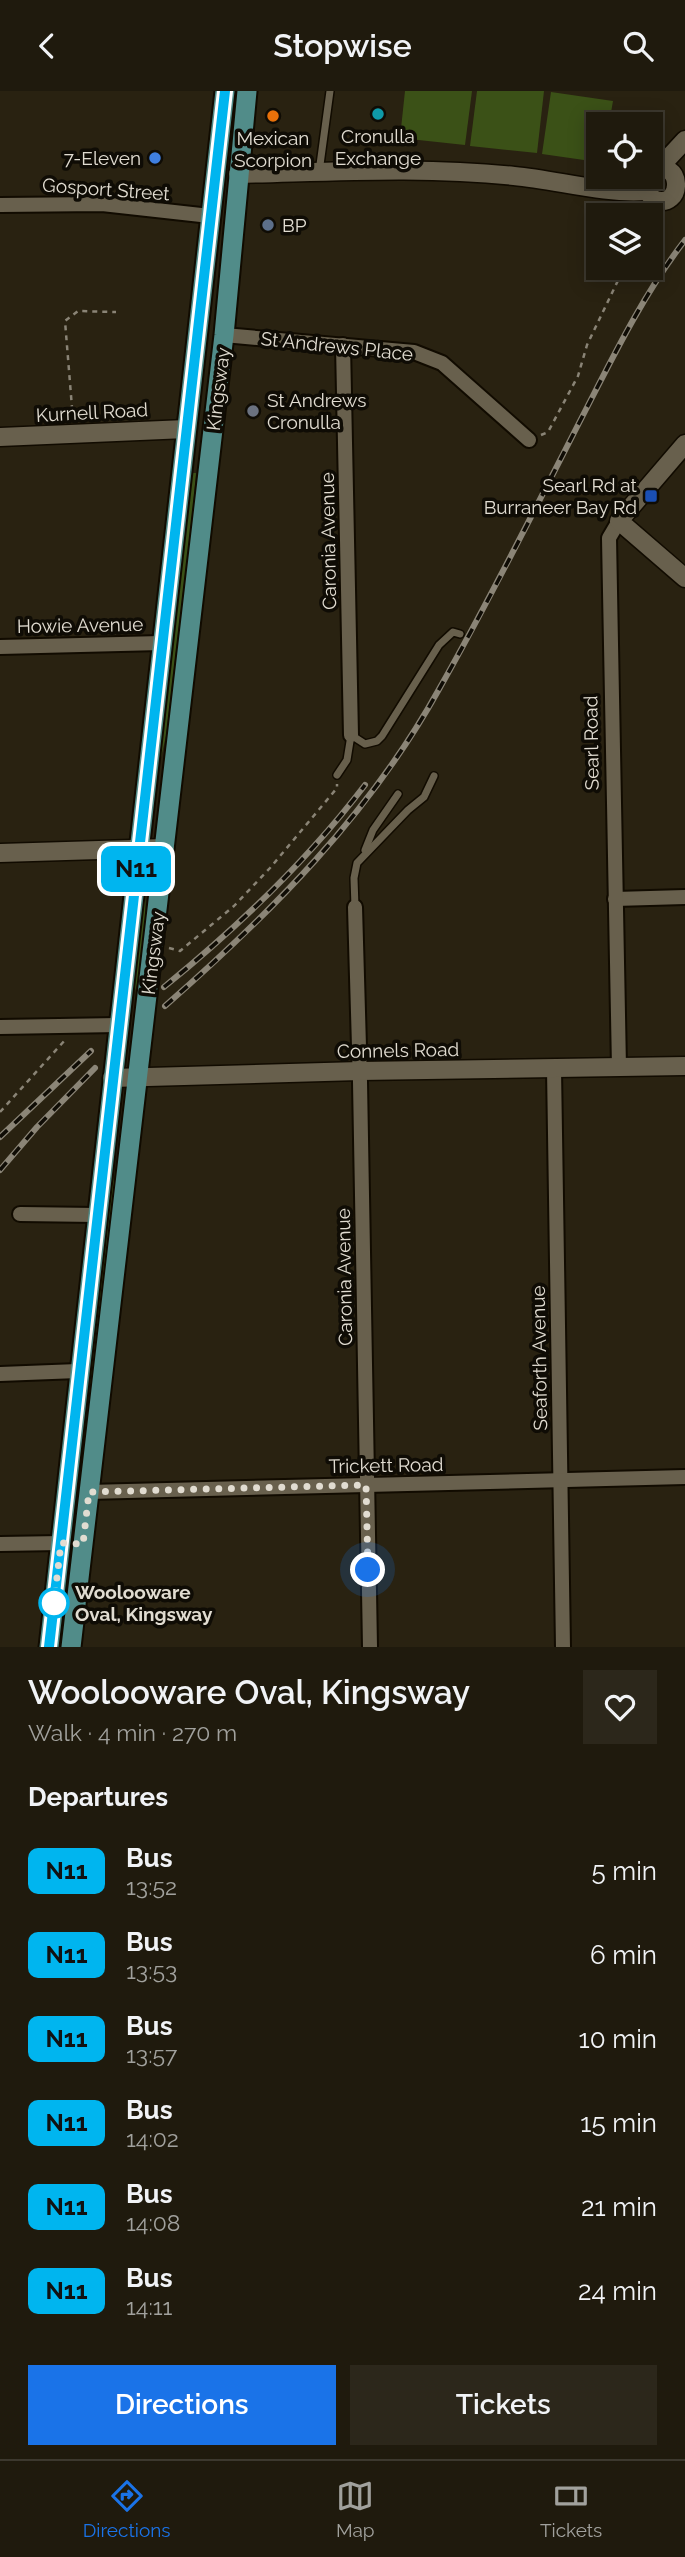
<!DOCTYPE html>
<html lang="en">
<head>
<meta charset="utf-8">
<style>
  body { margin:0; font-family:Raleway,sans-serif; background:#2c271b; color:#f1f3f6; height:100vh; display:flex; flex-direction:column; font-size:26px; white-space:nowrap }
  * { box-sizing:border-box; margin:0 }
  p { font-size:23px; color:#a1a19d }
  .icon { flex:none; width:38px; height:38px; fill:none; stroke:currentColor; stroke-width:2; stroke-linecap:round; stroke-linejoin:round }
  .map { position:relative; height:1556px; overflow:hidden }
  .side { display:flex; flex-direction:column; background:#1f1a0d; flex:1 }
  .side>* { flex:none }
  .badge { padding:0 14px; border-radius:10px; font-size:24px; line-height:46px }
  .fabs { position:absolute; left:586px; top:21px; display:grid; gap:14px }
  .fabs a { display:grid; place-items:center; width:77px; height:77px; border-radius:0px; background:#1f1a0d; box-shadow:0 4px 18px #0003,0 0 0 2px #3c382e; font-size:35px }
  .you { position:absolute; width:35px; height:35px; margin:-18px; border:5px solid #fff; border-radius:50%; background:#1a73e8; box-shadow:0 0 0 10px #1a73e833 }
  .map>.badge { position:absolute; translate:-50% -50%; box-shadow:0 0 0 4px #fff }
  h2 { padding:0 28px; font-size:26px; line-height:63px }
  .round { display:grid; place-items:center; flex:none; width:74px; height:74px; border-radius:0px; background:#2c271b }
  .headline { display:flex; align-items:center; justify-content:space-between; height:119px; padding:0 28px }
  h1 { font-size:33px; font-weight:600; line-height:52px }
  .cta { display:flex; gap:14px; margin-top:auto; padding:14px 28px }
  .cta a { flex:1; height:80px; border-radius:0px; background:#1a73e8; color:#fff; font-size:28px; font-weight:600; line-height:80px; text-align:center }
  .cta a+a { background:#2c271b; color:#f1f3f6 }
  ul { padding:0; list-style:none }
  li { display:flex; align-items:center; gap:21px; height:84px; padding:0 28px }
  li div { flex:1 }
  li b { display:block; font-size:26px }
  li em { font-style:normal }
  li .badge { min-width:77px; font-weight:700; text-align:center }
  header { display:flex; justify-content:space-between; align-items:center; height:91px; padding:0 28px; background:#1f1a0d; font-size:32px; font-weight:600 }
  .tabs { display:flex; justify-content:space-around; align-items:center; height:98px; border-top:2px solid #3c382e; background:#1f1a0d; font-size:19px; color:#a1a19d }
  .tabs a { display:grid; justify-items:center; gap:4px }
  .tabs .active { color:#1a73e8 }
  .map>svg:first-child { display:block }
  .green { fill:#3b5117 }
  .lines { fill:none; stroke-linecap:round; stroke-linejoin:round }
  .service-casing { stroke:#110b00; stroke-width:10 }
  .minor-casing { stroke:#110b00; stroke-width:18 }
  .tertiary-casing { stroke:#110b00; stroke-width:21 }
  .primary-casing { stroke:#110b00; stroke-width:23 }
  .path { stroke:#8a8476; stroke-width:2.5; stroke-dasharray:5 5; stroke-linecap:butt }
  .service { stroke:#68604d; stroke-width:7 }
  .minor { stroke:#68604d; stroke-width:14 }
  .tertiary { stroke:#68604d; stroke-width:18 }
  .primary { stroke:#518c89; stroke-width:19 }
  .rail-casing { stroke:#8b8577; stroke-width:6 }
  .rail { stroke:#0f0c05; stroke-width:3.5; stroke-dasharray:10; stroke-linecap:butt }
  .line-casing { stroke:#fff; stroke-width:16 }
  .line { stroke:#00b5ef; stroke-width:10 }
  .walk { stroke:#e1dcd1; stroke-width:7; stroke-dasharray:0 12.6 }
  .culture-dot { fill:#0f9aa8; stroke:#0f0c05; stroke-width:2.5 }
  .food-dot { fill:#e8710a; stroke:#0f0c05; stroke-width:2.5 }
  .shop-dot { fill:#3f7fe0; stroke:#0f0c05; stroke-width:2.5 }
  .service-dot { fill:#5c6f8a; stroke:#0f0c05; stroke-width:2.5 }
  .worship-dot { fill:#6b7280; stroke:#0f0c05; stroke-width:2.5 }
  .transit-dot { fill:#1a4fb4; stroke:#0f0c05; stroke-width:2.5 }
  .stop-dot { fill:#fff; stroke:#00b5ef; stroke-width:3.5 }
  .labels { text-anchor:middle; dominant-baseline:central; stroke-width:7; stroke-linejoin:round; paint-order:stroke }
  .poi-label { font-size:19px; fill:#e1dcd1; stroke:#0f0c05 }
  .street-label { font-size:19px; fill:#e1dcd1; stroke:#0f0c05 }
  .stop-label { font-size:19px; font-weight:bold; fill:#e1dcd1; stroke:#0f0c05; text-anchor:start }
</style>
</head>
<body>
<header><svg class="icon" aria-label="back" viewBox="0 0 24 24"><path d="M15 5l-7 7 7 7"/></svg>Stopwise<svg class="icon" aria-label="search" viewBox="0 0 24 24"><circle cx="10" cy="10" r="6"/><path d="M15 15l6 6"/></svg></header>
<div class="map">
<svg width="685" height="1556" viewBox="0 0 685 1556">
  <rect width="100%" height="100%" fill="#292211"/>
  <g class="green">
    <path d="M405,0H472L465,54L400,47Z"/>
    <path d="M477,0H544L537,62L470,55Z"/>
    <path d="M551,1L613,10L609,33H598V71L542,63Z"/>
    <path d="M190,382H196L193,416L166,645L158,679Z"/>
    <path d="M144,793C148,808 143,894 132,904Z"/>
    <path d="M114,1087L116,1088L87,1336L79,1367L110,1102Z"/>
  </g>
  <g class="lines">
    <defs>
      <g id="service">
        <path d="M319,81L330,0"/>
        <path d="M337,684L347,669L351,644L365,653L377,650L382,645L439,554L453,541L460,543"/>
        <path d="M365,759L373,739L398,703"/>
        <path d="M355,816L354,787L357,772L408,719L424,706L434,685"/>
      </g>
      <g id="minor">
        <path d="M0,114L102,113L210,125"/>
        <path d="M224,244L414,261L442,272L529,349"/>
        <path d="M343,254L351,644"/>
        <path d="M0,556L161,552"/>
        <path d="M615,808L685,806"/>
        <path d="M355,816L360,991L370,1556"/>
        <path d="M0,936L118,934"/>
        <path d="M619,977L609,447L619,430"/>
        <path d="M554,978L563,1556"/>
        <path d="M20,1123L96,1124"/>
        <path d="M0,1283L78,1280"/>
        <path d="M88,1401L685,1386"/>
        <path d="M0,1453L61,1452"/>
      </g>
      <g id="tertiary">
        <path d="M659,77L685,49"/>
        <path d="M238,83C330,81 423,75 514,85C558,89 602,103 646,100"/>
        <path d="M647,86L645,97L653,108C685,121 683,63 651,81"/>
        <path d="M0,346L186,338"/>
        <path d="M685,353L619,430L685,487"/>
        <path d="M0,762L165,757"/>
        <path d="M112,987L360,980L685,975"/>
      </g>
      <g id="primary">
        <path d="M49,1556L225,0"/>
        <path d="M71,1556L224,244L247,0"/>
      </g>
    </defs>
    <use href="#service" class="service-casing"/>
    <use href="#minor" class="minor-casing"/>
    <use href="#tertiary" class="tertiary-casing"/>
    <use href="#primary" class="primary-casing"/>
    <g class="path">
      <path d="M73,329L65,230L78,220L116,221"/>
      <path d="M541,344L548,341L578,285L587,254L624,177"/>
      <path d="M169,857L180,860L234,815L270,777L337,697V693"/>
      <path d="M0,1021L66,948"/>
    </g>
    <use href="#service" class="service"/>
    <use href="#minor" class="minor"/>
    <use href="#tertiary" class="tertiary"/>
    <use href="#primary" class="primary"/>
    <defs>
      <g id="rail">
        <path d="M164,896C238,836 307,770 365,694"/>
        <path d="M165,915C271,822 369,724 438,600C488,512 533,422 579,332C611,270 642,205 685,149"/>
        <path d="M0,1046L91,960"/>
        <path d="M0,1079L37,1036L95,977"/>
      </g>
    </defs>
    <use href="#rail" class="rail-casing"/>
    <use href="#rail" class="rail"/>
  </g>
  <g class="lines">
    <defs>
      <path id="line" d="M49,1556L225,0"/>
    </defs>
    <use href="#line" class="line-casing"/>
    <use href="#line" class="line"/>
    <path class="walk" d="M54,1512L61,1452L83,1453L89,1401L366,1394L368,1479"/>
  </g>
  <circle class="culture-dot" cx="378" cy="23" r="7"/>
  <circle class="food-dot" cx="273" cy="25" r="7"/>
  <circle class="shop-dot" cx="155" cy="67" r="7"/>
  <circle class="service-dot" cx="268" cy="134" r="7"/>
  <circle class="worship-dot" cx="253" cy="320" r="7"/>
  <rect class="transit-dot" x="644" y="398" width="14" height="14" rx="3.5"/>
  <circle class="stop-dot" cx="54" cy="1512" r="14"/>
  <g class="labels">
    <g class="poi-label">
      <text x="378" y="45">Cronulla<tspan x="378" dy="22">Exchange</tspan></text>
      <text x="273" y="47">Mexican<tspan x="273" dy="22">Scorpion</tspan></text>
      <text x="141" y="67" text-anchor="end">7-Eleven</text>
      <text x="282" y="134" text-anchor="start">BP</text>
      <text x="267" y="309" text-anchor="start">St Andrews<tspan x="267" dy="22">Cronulla</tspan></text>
      <text x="637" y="394" text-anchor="end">Searl Rd at<tspan x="637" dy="22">Burraneer Bay Rd</tspan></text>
    </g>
    <g class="street-label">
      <text transform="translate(106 98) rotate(4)">Gosport Street</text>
      <text transform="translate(337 255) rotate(6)">St Andrews Place</text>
      <text transform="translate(218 298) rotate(-83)">Kingsway</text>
      <text transform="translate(92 321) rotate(-3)">Kurnell Road</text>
      <text transform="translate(328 450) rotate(-91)">Caronia Avenue</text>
      <text transform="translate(80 534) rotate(-1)">Howie Avenue</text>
      <text transform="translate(591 652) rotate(-91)">Searl Road</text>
      <text transform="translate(153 862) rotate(-83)">Kingsway</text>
      <text transform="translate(398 959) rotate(-1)">Connels Road</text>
      <text transform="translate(344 1186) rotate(-91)">Caronia Avenue</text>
      <text transform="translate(539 1267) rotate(-91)">Seaforth Avenue</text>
      <text transform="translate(386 1374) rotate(-1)">Trickett Road</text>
    </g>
    <g class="stop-label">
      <text x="75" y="1501">Woolooware<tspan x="75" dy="22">Oval, Kingsway</tspan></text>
    </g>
  </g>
</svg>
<div class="fabs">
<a><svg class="icon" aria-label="locate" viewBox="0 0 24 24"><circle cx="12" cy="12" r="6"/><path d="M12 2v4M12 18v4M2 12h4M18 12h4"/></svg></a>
<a><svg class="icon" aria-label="layers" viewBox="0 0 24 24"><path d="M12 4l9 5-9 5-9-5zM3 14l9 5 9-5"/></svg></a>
</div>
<div class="you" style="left:368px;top:1479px"></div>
<b class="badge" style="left:136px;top:778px;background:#00b5ef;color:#111">N11</b>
</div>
<section class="side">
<div class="headline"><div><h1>Woolooware Oval, Kingsway</h1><p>Walk · 4 min · 270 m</p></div><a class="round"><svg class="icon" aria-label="heart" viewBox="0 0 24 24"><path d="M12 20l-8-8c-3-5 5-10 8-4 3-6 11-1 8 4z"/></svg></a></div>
<h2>Departures</h2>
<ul>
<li><span class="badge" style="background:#00b5ef;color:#111">N11</span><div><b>Bus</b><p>13:52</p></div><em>5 min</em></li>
<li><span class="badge" style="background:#00b5ef;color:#111">N11</span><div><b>Bus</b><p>13:53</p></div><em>6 min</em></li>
<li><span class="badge" style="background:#00b5ef;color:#111">N11</span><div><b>Bus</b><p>13:57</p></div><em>10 min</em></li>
<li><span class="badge" style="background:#00b5ef;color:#111">N11</span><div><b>Bus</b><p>14:02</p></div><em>15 min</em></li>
<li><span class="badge" style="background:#00b5ef;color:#111">N11</span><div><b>Bus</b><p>14:08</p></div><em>21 min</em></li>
<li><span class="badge" style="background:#00b5ef;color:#111">N11</span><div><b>Bus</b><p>14:11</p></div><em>24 min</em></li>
</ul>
<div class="cta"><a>Directions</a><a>Tickets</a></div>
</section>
<nav class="tabs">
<a class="active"><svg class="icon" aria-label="directions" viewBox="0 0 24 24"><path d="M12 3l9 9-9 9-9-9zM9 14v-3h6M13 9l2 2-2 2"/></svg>Directions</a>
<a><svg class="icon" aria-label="map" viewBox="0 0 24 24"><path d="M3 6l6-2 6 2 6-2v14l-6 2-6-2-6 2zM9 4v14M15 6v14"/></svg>Map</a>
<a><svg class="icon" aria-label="tickets" viewBox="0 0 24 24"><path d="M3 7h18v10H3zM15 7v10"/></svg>Tickets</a>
</nav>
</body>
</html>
